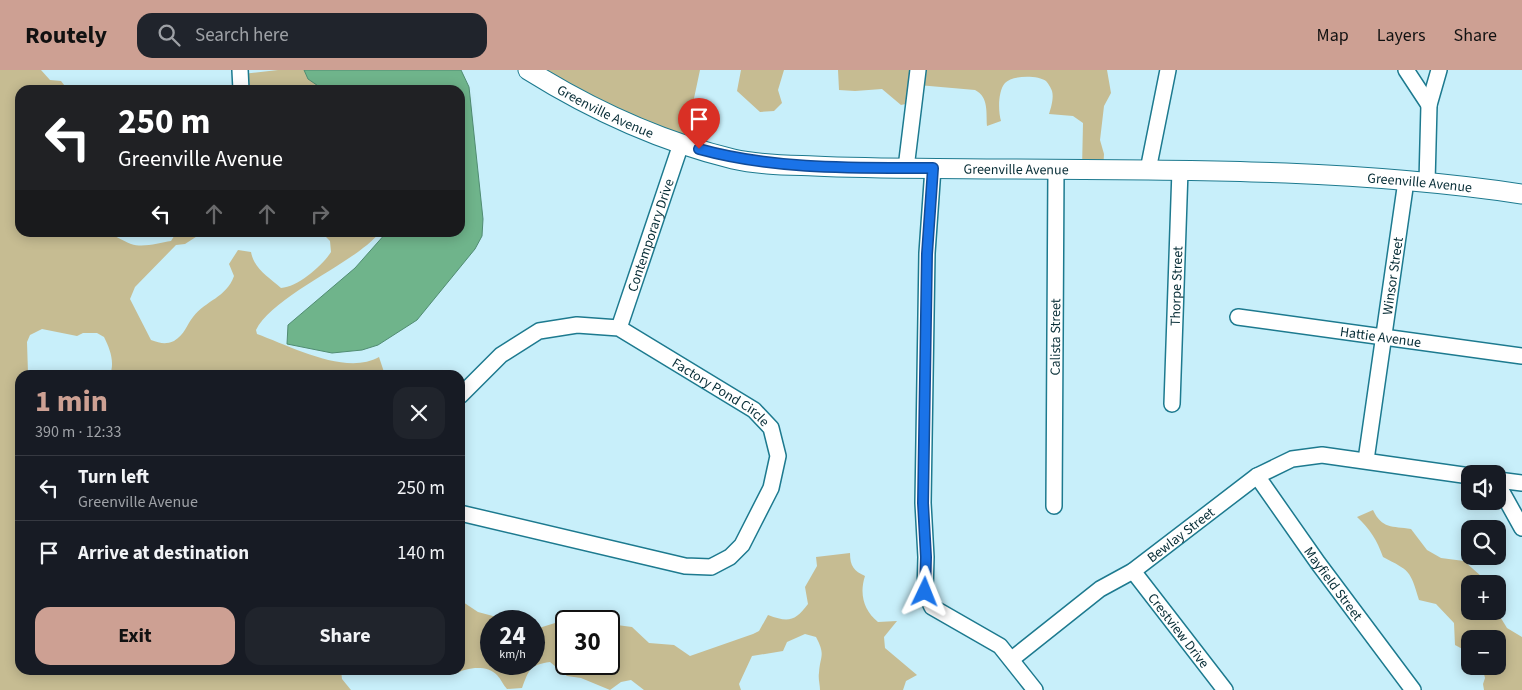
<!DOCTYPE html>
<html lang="en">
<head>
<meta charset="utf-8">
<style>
  :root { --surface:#171b24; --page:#20242c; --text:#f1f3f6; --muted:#9ea1a6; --line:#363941; --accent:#cda093 }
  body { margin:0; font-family:"Source Sans 3",sans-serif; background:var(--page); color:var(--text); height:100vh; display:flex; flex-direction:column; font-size:19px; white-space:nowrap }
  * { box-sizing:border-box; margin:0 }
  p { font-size:16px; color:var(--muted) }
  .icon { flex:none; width:28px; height:28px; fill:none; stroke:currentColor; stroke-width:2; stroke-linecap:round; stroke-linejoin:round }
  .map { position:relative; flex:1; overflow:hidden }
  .details { position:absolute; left:15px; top:300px; width:450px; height:305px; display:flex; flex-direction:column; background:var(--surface); border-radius:15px; box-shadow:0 2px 12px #0003 }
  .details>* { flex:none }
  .top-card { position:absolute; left:15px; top:15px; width:450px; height:152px; border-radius:15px; box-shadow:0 2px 12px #0003; background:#202124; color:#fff; overflow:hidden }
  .tools { position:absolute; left:1461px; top:395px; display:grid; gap:10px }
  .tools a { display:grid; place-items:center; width:45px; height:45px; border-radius:10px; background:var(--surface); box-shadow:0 2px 12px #0003; font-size:25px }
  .speed { position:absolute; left:480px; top:540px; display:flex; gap:10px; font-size:25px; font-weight:700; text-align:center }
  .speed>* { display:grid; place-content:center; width:65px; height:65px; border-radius:50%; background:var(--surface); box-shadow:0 2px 12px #0003; line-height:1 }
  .speed small { font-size:12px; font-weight:400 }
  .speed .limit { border:2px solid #111; border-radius:8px; background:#fff; color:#111 }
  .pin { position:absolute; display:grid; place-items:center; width:42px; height:42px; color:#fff; margin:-51px -21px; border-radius:50% 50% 50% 0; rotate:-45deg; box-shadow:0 0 5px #0007 }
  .pin .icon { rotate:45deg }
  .me { position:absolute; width:55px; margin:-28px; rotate:2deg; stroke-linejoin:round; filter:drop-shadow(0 0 4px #0008) }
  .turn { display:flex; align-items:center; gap:18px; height:105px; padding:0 20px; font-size:22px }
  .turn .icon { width:65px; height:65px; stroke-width:2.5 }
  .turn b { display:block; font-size:35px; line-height:42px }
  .lanes { display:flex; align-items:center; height:48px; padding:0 20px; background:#0003; justify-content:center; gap:25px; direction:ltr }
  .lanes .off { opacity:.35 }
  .round { display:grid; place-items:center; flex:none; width:52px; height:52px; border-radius:15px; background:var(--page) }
  .summary { display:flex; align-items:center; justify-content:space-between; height:85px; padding:0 20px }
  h1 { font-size:30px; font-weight:700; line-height:38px; color:var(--accent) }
  .action { display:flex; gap:10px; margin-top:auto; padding:10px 20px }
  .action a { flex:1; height:58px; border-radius:15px; background:var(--accent); color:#111; font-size:20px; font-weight:700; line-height:58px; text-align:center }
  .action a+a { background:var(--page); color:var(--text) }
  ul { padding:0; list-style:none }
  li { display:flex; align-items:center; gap:15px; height:65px; padding:0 20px; border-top:1px solid var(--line) }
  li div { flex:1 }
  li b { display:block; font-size:19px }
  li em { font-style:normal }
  header { display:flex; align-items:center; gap:30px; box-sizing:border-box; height:70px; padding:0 25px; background:var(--accent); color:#111 }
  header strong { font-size:24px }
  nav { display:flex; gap:28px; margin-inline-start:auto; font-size:18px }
  .search { width:350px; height:45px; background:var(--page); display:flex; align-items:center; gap:12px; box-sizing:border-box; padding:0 18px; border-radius:15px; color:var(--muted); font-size:19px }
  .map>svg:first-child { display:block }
  .green { fill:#c6bc92 }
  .water { fill:#6fb48b; stroke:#508c72 }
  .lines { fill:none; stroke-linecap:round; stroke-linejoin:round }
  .minor-casing { stroke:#1d7a8f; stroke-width:18 }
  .major-casing { stroke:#1d7a8f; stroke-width:21 }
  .minor { stroke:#fff; stroke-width:15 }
  .major { stroke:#fff; stroke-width:19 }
  .route-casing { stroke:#114b97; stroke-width:12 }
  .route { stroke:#1a73e8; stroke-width:9 }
  .labels { text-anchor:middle; stroke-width:4.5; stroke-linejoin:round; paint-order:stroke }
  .street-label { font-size:14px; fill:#072d36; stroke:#fff }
</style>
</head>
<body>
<header>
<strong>Routely</strong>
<div class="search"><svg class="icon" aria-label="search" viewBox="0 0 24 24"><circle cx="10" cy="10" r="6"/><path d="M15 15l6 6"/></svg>Search here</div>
<nav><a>Map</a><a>Layers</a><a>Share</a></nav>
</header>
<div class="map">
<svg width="1522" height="620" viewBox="0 0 1522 620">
  <rect width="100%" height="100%" fill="#c8effa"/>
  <path class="green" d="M0,0H41L50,10L61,11L68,20H20V162L106,163C115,165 123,171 131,174C143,178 159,173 171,171L176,163H202L185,174L176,175L135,217L130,229L151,270C160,273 165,275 174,271C185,264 186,256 193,247C206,230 226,228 234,206L229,194L238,180L251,182C254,199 269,207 281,218C298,217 322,196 331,182L330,171L322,163H380C374,168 369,174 363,178C336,200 270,231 256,260L257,264C290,276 346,306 379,287L385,305H110C115,292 110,279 104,267L97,263H83L77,266L42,259L30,265L27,272L28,303L31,305H20V407L17,418L20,426V600H341L342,609L351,620H0Z
    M278,0H310L348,20H242V4Z
    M528,0H700L693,33L703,50L697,78Z
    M741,0H784L778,20L782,33L774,41L760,42L737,21Z
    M838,0H1107L1111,23L1104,36L1100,70L1104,84L1103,101L1082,99L1083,53L1073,46L1049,44C1051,38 1054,28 1052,21C1051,18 1048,13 1046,11C1038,5 1012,5 1005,13C998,21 998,41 1001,51L987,56C986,43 989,27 975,20L918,15L915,32L901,35L882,19L855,21L839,20Z
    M1373,440C1382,459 1392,456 1411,459L1427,480L1441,488L1464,491L1490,514H1470V541H1498V522L1502,533L1499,545L1507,558L1522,567V620H1484L1483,614L1485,608L1482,596H1498V569H1470V583L1455,575L1454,553L1436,534L1419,530C1410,500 1410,501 1383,487C1377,470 1370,459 1357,447Z
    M850,483C850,496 854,501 865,506C859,524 864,541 878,552L897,551L884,567L885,578L917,605L906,611L903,620H820C820,615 818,608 819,603C820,585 826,586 816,567L805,564L787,572L783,581L752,586L739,614L741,620H644L631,610L621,612L610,620L581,608L567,606L550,592C529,595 529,600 522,618L507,619C503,615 501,609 497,605C486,594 466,598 455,604L448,600H460V530L478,542L504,549L522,545L527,551H491V594H534V556L539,558L555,553L566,559V594H609V558L617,555L632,557L649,573L674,575L690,586L753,564L759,561L768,545C789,553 795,551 808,534L805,517L817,496L816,487Z"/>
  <path class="water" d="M304,0H461L469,17L483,149L482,166L475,179L417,250L378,275L362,280L332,283L287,274L288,255L355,198L386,163L460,162V20H324L308,9Z"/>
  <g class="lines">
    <g class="minor-casing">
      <g id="minor">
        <path d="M240,0L241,20"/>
        <path d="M1406,0L1429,35"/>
        <path d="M906,98L918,0"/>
        <path d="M933,98L927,183L923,433L926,487L925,522L932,537L1000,576L1035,620"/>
        <path d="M1148,100L1168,0"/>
        <path d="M1427,112L1429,35L1439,0"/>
        <path id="s1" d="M1238,247L1522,286"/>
        <path id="s2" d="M619,258L681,74"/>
        <path id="s3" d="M460,326L501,285L539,261L577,255L619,258L754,340L771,358L778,386L771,418L742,475L730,487L711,497L685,496L460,443"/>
        <path id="s4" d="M1172,334L1180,100"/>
        <path id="s5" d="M1366,390L1406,111"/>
        <path id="s6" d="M1257,406L1318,493L1413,620"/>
        <path d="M1498,410L1522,413"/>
        <path d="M1498,415L1522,458"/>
        <path id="s7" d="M1054,436L1056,99"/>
        <path id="s8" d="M1133,501L1225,620"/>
        <path id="s9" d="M1012,589L1100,519L1133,501L1257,406L1292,389L1322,385L1470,406"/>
      </g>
    </g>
    <g class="major-casing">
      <g id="major">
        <path id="s10" d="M528,0C592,40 659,71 733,89C759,95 788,95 814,96C875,99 937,98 998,99C1173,100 1348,98 1522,124"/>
      </g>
    </g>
    <use href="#minor" class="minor"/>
    <use href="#major" class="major"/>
  </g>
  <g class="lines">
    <g class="route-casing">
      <path id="route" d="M699,79C775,100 855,98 933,98L927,184L923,433L926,487L925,522"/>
    </g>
    <use href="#route" class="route"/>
  </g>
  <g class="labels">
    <g class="street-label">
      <text dy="5" stroke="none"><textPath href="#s10" startOffset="88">Greenville Avenue</textPath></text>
      <text dy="5" stroke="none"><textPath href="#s10" startOffset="508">Greenville Avenue</textPath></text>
      <text dy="5" stroke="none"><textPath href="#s10" startOffset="912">Greenville Avenue</textPath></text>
      <text dy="5" stroke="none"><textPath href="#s2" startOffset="98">Contemporary Drive</textPath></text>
      <text dy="5" stroke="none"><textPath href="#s5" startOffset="186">Winsor Street</textPath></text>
      <text dy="5" stroke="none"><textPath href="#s4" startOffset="118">Thorpe Street</textPath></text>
      <text dy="5" stroke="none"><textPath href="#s1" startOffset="144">Hattie Avenue</textPath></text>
      <text dy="5" stroke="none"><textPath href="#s7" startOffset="169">Calista Street</textPath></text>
      <text dy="5" stroke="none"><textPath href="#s3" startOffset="304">Factory Pond Circle</textPath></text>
      <text dy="5" stroke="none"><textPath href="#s9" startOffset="210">Bewlay Street</textPath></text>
      <text dy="5" stroke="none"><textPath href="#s6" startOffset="132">Mayfield Street</textPath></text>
      <text dy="5" stroke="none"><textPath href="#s8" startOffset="75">Crestview Drive</textPath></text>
    </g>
  </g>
</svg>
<div class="tools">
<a><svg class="icon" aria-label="sound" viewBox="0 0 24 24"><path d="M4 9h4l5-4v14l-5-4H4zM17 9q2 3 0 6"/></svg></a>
<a><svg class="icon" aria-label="search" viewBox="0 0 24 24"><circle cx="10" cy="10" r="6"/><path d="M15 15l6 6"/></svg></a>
<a>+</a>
<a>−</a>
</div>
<div class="speed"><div>24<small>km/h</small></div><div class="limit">30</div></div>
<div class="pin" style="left:699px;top:79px;background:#d93025"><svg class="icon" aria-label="arrive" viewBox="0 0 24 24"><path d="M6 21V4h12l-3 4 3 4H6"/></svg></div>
<svg class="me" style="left:925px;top:522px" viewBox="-20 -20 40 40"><path d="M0-17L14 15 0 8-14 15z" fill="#1a73e8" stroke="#fff" stroke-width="4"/></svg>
<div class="top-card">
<div class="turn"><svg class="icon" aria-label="left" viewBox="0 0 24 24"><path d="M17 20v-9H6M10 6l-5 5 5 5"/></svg><div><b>250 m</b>Greenville Avenue</div></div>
<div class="lanes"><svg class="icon" aria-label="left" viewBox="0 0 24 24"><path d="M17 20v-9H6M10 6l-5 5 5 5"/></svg><svg class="icon off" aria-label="ahead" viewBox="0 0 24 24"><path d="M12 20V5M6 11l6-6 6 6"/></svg><svg class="icon off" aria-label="ahead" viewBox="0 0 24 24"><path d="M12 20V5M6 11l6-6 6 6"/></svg><svg class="icon off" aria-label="right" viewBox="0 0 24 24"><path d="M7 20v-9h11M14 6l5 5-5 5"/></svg></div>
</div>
<section class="details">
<div class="summary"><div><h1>1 min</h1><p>390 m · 12:33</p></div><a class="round"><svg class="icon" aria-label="close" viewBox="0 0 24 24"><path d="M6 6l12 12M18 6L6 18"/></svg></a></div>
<ul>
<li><svg class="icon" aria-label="left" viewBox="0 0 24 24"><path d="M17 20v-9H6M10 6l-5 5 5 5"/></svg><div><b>Turn left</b><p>Greenville Avenue</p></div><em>250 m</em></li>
<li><svg class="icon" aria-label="arrive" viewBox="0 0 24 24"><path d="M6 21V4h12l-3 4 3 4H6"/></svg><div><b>Arrive at destination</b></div><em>140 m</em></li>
</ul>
<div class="action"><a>Exit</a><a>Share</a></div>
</section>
</div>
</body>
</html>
